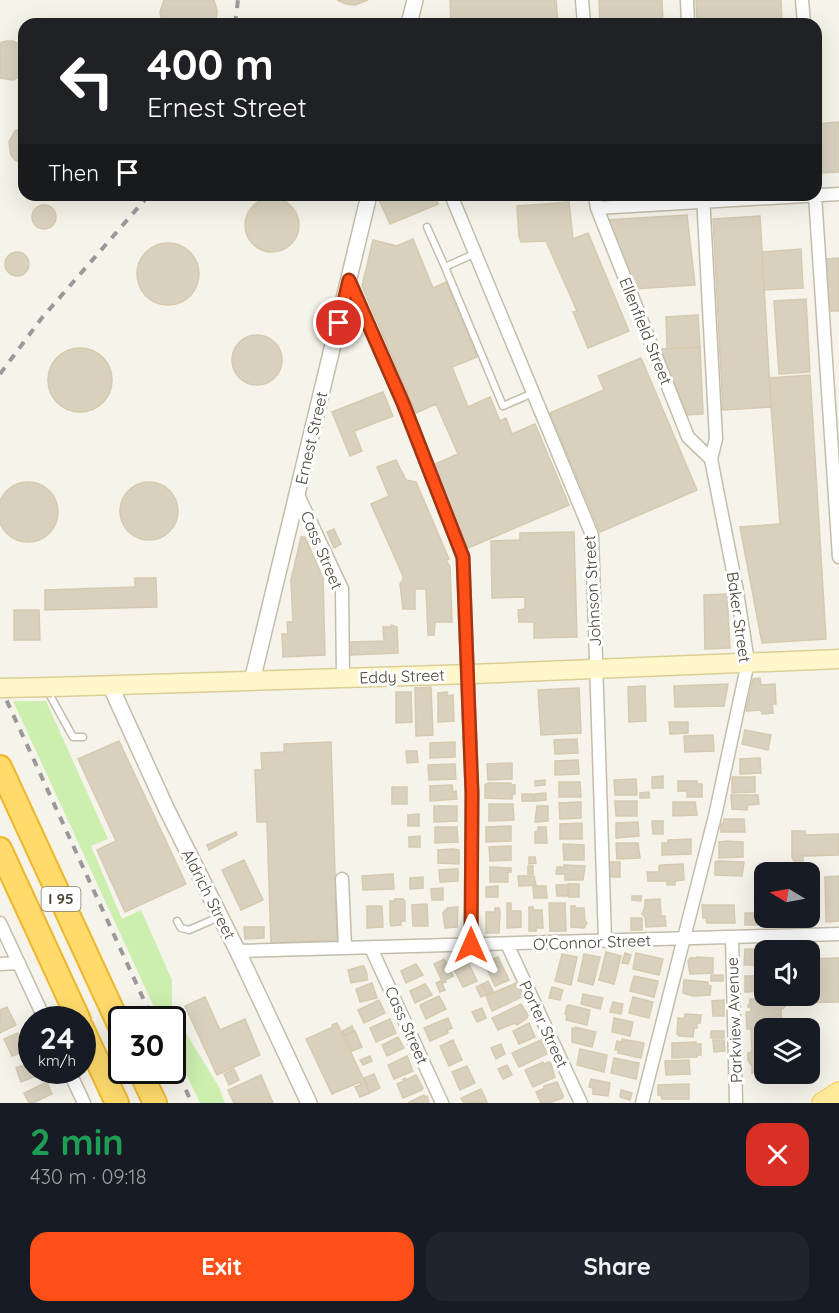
<!DOCTYPE html>
<html lang="en">
<head>
<meta charset="utf-8">
<style>
  :root { --surface:#171b24; --page:#20242c; --text:#f1f3f6; --muted:#9ea1a6; --accent:#ff4f18 }
  body { margin:0; font-family:Quicksand,sans-serif; background:var(--page); color:var(--text); height:100vh; display:flex; flex-direction:column; font-size:22px; white-space:nowrap }
  * { box-sizing:border-box; margin:0 }
  p { font-size:20px; color:var(--muted) }
  .icon { flex:none; width:33px; height:33px; fill:none; stroke:currentColor; stroke-width:2; stroke-linecap:round; stroke-linejoin:round }
  .map { position:relative; height:1103px; overflow:hidden }
  .panel { display:flex; flex-direction:column; background:var(--surface); flex:1 }
  .panel>* { flex:none }
  .hud { position:absolute; left:18px; top:18px; width:804px; height:183px; border-radius:18px; box-shadow:0 6px 24px #0002; background:#202124; color:#fff; overflow:hidden }
  .needle { width:39px; rotate:280deg }
  .controls { position:absolute; left:754px; top:862px; display:grid; gap:12px }
  .controls a { display:grid; place-items:center; width:66px; height:66px; border-radius:12px; background:var(--surface); box-shadow:0 6px 24px #0002; font-size:30px }
  .speed { position:absolute; left:18px; top:1006px; display:flex; gap:12px; font-size:30px; font-weight:700; text-align:center }
  .speed>* { display:grid; place-content:center; width:78px; height:78px; border-radius:50%; background:var(--surface); box-shadow:0 6px 24px #0002; line-height:1 }
  .speed small { font-size:15px; font-weight:400 }
  .speed .limit { border:3px solid #111; border-radius:9px; background:#fff; color:#111 }
  .pin { position:absolute; display:grid; place-items:center; width:51px; height:51px; color:#fff; margin:-26px; border:3px solid #fff; border-radius:50%; box-shadow:0 2px 6px #0007 }
  .me { position:absolute; width:66px; margin:-33px; rotate:0deg; stroke-linejoin:round; filter:drop-shadow(0 0 4px #0008) }
  .turn { display:flex; align-items:center; gap:21px; height:126px; padding:0 30px; font-size:27px }
  .turn .icon { width:78px; height:78px; stroke-width:2.5 }
  .turn b { display:block; font-size:42px; line-height:51px }
  .then { display:flex; align-items:center; height:57px; padding:0 30px; background:#0003; gap:12px; font-size:22px }
  .round { display:grid; place-items:center; flex:none; width:63px; height:63px; border-radius:18px; background:var(--page) }
  .head { display:flex; align-items:center; justify-content:space-between; height:102px; padding:0 30px }
  h1 { font-size:36px; font-weight:800; line-height:45px; color:#1e9e55 }
  .button { display:flex; gap:12px; margin-top:auto; padding:12px 30px }
  .button a { flex:1; height:69px; border-radius:18px; background:var(--accent); color:#fff; font-size:24px; font-weight:800; line-height:69px; text-align:center }
  .button a+a { background:var(--page); color:var(--text) }
  .map>svg:first-child { display:block }
  .green { fill:#cceeaf }
  .building { fill:#d9d1be; stroke:#d5cab0; stroke-width:1.5 }
  .lines { fill:none; stroke-linecap:round; stroke-linejoin:round }
  .service-casing { stroke:#c3bdab; stroke-width:9 }
  .minor-casing { stroke:#c3bdab; stroke-width:15 }
  .tertiary-casing { stroke:#c3bdab; stroke-width:18 }
  .secondary-casing { stroke:#dbce95; stroke-width:21 }
  .primary-casing { stroke:#f0d15e; stroke-width:22 }
  .motorway-casing { stroke:#edb72d; stroke-width:26 }
  .service { stroke:#fff; stroke-width:6 }
  .minor { stroke:#fff; stroke-width:12 }
  .tertiary { stroke:#fff; stroke-width:15 }
  .secondary { stroke:#fff7cb; stroke-width:18 }
  .primary { stroke:#ffeb9a; stroke-width:20 }
  .motorway { stroke:#ffdb6c; stroke-width:22 }
  .rail { stroke:#999; stroke-width:4; stroke-dasharray:8 8; stroke-linecap:butt }
  .secondary-bridge-casing { stroke:#dbce95; stroke-width:21; stroke-linecap:butt }
  .secondary-bridge { stroke:#fff7cb; stroke-width:18 }
  .route-casing { stroke:#a63310; stroke-width:15 }
  .route { stroke:#ff4f18; stroke-width:10 }
  .labels { text-anchor:middle; stroke-width:6; stroke-linejoin:round; paint-order:stroke }
  .shield { fill:#fff; stroke:#817d73; stroke-width:1.5 }
  .shield-label { font-size:15px; font-weight:bold; fill:#4b4537 }
  .street-label { font-size:16px; fill:#4b4537; stroke:#fff }
</style>
</head>
<body>
<div class="map">
<svg width="839" height="1103" viewBox="0 0 839 1103">
  <rect width="100%" height="100%" fill="#f6f3ea"/>
  <path class="green" d="M13,701H46L108,839L91,846L122,919L141,910L172,980V1010L219,1087L225,1103H200L173,1046L172,1020H160Z"/>
  <path class="building" d="M164,0H214L217,11L216,21L215,24H162L160,12Z
    M337,0H368L355,5L346,4Z
    M450,0H556L558,24H451Z
    M599,0H662L663,24H600Z
    M696,0H781L782,24H697Z
    M6,41H13L24,47V74L13,80L0,78V43Z
    M839,122V172L819,173L816,124Z
    M24,126V165L15,160L11,155L9,142L15,131Z
    M388,195H435L438,204L390,224L379,200Z
    M245 225a27 27 0 1 1 54 0a27 27 0 1 1-54 0Z
    M569,202L573,239L588,233L629,331L588,348L573,312L577,311L546,241L521,242L519,237L517,206Z
    M32 217a12 12 0 1 1 24 0a12 12 0 1 1-24 0Z
    M687,215L695,285L633,289L606,220Z
    M760,216L771,407L723,410L713,219Z
    M413,239L433,288L446,282L477,357L452,367L468,407L490,397L500,421L506,418L512,434L535,424L569,505L468,548L433,465L458,454L436,404L416,413L362,286L373,240L397,246Z
    M137 274a31 31 0 1 1 62 0a31 31 0 1 1-62 0Z
    M801,249L803,288L764,290L762,252Z
    M5 264a12 12 0 1 1 24 0a12 12 0 1 1-24 0Z
    M839,258V311H829L826,259Z
    M806,299L810,372L779,374L774,301Z
    M698,315L700,347L667,349L666,317Z
    M232 360a25 25 0 1 1 50 0a25 25 0 1 1-50 0Z
    M700,347L703,414L687,415L659,349Z
    M48 380a32 32 0 1 1 64 0a32 32 0 1 1-64 0Z
    M641,358L697,490L600,532L550,413L604,390L598,376Z
    M810,375L826,639L762,643L740,527L780,524L769,378Z
    M383,392L393,416L354,431L362,451L350,456L332,412Z
    M396,460L406,480L416,482L449,559L446,560L450,567L452,622H435L434,635H428L426,589H415V609H403L400,584L403,580V576L371,504L389,496L377,467Z
    M120 511a29 29 0 1 1 58 0a29 29 0 1 1-58 0Z
    M-2 512a30 30 0 1 1 60 0a30 30 0 1 1-60 0Z
    M334,529L341,544L334,548L327,532Z
    M574,532L577,637L534,638V622H519L518,610L525,609V597L492,598L491,541L520,540V533Z
    M301,537H305L323,578L325,655L283,657L282,634H288L287,622H293L291,580Z
    M135,578H156L157,607L45,610V590L135,587Z
    M727,594L730,648L705,649L704,595Z
    M14,610H39L40,640H14Z
    M391,625L397,627L398,653L351,655V642L384,641L383,627H391Z
    M760,678L761,685L775,684L776,704H772L773,713L762,714L761,710L746,711L753,679Z
    M728,684L724,706L675,707L674,686Z
    M645,686L646,721L629,722L628,687Z
    M431,687L433,735L416,736L415,688Z
    M579,688L581,733L541,735L538,690Z
    M396,692H411L412,722L396,723Z
    M447,692V696L453,695L454,721L438,722V693Z
    M669,722H688V733L670,734Z
    M745,730L771,735L768,750L742,744Z
    M713,735L714,751L685,752L684,736Z
    M577,739L578,753L555,754L554,740Z
    M119,741L186,884L125,912L97,850L116,841L78,759Z
    M331,742L337,940L271,943L267,822H257L255,770H262L261,753L284,752V744Z
    M455,742V757L430,758V743Z
    M406,751H417L418,762L407,763Z
    M760,758L761,773L740,774V759Z
    M578,760L579,774L555,775V761Z
    M512,763V779L488,780L487,764Z
    M455,764L456,779L429,780L428,765Z
    M663,776V788H652V777Z
    M732,777H755V792L732,793Z
    M636,779L637,795H615L614,780Z
    M545,780V785L535,786V781Z
    M678,781H697V784H702V797H687V791H678Z
    M559,782H580L581,797H559Z
    M488,783H511V785H515V794H512V799L485,798V785Z
    M452,785L453,792L456,791L457,799L430,801V786Z
    M392,787H407V804H392Z
    M649,792V798H640V793Z
    M546,793V800L535,801V794Z
    M522,794H533L534,801H522Z
    M731,795H758L759,804L748,805L747,810L732,809Z
    M615,801H637V816H616Z
    M581,802V818L560,819L559,803Z
    M673,802H695L697,815L673,816Z
    M489,804H513L514,820L489,821Z
    M434,806H457V821L434,822Z
    M537,806H548V821L535,822Z
    M419,814V826H408V815Z
    M724,819H744L745,832H721V824H723Z
    M652,821H663V834H653Z
    M638,822L639,836L616,838V823Z
    M582,823V839H560V824Z
    M511,826V841L486,842V827Z
    M435,827H457L458,842L435,843Z
    M538,827H546L547,843H535V832L538,831Z
    M792,831H805V835L839,834V855L803,856V861H794L792,857Z
    M236,832L237,835L209,850L207,845Z
    M420,836V847H409V837Z
    M691,839V854L662,855V843H668V840Z
    M727,841L743,842V857L719,858V842Z
    M616,843H638L640,858L617,859Z
    M563,844L584,845V860H564Z
    M511,846V860L490,861L489,847Z
    M453,849L459,850V864L438,863V850Z
    M529,857H535L536,863L529,864Z
    M244,860L263,900L241,910L222,870Z
    M718,861L744,862L742,876L715,875V862Z
    M609,862H620V877H610Z
    M683,864L684,880L675,881V885H667V881H648L647,872H659V866L661,865Z
    M564,865L585,866L583,880H565V874H556L557,867H564Z
    M528,866H533V874H528Z
    M490,867L511,868V872H508V882H490Z
    M454,869H458V881L440,882L439,870Z
    M393,874L394,889L363,890L362,876Z
    M518,876H534L536,885L519,886Z
    M839,876V921L826,922L825,877Z
    M423,877V888L410,889V878Z
    M568,884H579V897H569Z
    M556,885H568V896H557Z
    M498,886V897H486V887Z
    M535,886H546L547,898H534L533,887Z
    M443,888V900H432L431,889Z
    M632,896H641V901L632,900Z
    M395,899H403L405,901V921H401V925L391,926L390,922V901H395Z
    M660,899L661,916H665L666,926L646,927L645,917L642,914L645,906V900Z
    M507,903H511V911H521V927L507,928Z
    M549,903H565L566,931H550Z
    M427,904L428,926H413L412,905Z
    M702,905H734L735,923H707L706,918H703Z
    M367,906H382L383,927L367,928Z
    M571,906H575V908H584L585,921L587,923L584,928L571,927Z
    M458,907L457,927L445,928L443,913L445,910H447V908Z
    M529,907H533V910H542L543,928H536V931H529Z
    M495,908H499L500,912L499,933H486V912H495Z
    M745,913H761V925H745Z
    M631,918H642V930H631Z
    M244,927H264V938L245,939Z
    M786,947H797V951H786Z
    M745,949H769V951H765V970H762V965H744Z
    M606,952L621,956L614,984L599,980Z
    M625,953L631,955L628,964L622,963Z
    M636,953L663,959L659,975L633,969Z
    M562,954L577,957L571,985L555,981Z
    M584,954L600,957L593,985L578,981Z
    M498,957L509,980L495,986L484,963Z
    M697,957L713,958V973L690,974L688,961L690,958H697Z
    M466,958L477,981L463,987L452,965Z
    M839,958V1002L789,1003L781,1010L782,1029H765V1073H752V1066L748,1060V1053L752,1052L751,1029H747L746,1012H751V1007H748V1005H750V999H758V996H768V999H787V996H810V959Z
    M444,959L453,976L445,980L446,982L443,983L434,964Z
    M416,964L423,975L406,983L401,971Z
    M362,966H364L367,974V980L351,983L348,970Z
    M711,975H723V981H711Z
    M634,976L658,981L654,997L630,991Z
    M745,976H765V991L745,992Z
    M684,980L708,982V985L711,986L710,995L693,996L683,993Z
    M441,981L445,990L440,992L436,983Z
    M488,981L493,991L487,994L483,984Z
    M372,983L377,998L360,1002L356,989Z
    M516,983L522,997L492,1011L486,996Z
    M425,984L432,995L415,1003L410,991Z
    M482,984L487,994L481,997L476,987Z
    M552,987L563,990L560,1000L549,998Z
    M583,994L603,998L600,1009L581,1004Z
    M439,996L446,1009L426,1019L420,1005Z
    M205,997L220,1030L245,1019L260,1055L217,1075L185,1006Z
    M633,997L653,1002L649,1018L629,1013Z
    M379,1000L385,1013L364,1023L358,1010Z
    M724,1000V1016H713L712,1001Z
    M613,1002L623,1004L621,1014L610,1012Z
    M521,1004L528,1015L527,1018L517,1025L515,1023L498,1030L492,1018Z
    M569,1005L590,1010L587,1025L566,1020L567,1015L565,1014L567,1006Z
    M7,1007L16,1025L0,1033V1010Z
    M482,1008L486,1018L477,1022L472,1012Z
    M685,1014L701,1015L700,1023H697V1028H694L693,1037L679,1036V1034H677L678,1018L684,1019Z
    M448,1018L452,1028L447,1030L448,1033L430,1041L424,1028Z
    M614,1018L633,1022L630,1036L612,1032Z
    M390,1019L396,1033L376,1042L370,1028Z
    M337,1023L370,1093L360,1097L355,1087L361,1085L360,1082L332,1094L306,1039L333,1027L332,1025Z
    M529,1023L535,1037L519,1044L513,1031Z
    M352,1026L354,1031L344,1035L342,1031Z
    M575,1027L596,1032L592,1047L572,1042V1028L575,1029Z
    M355,1031L362,1047L352,1051L345,1036Z
    M711,1031H724V1038H711Z
    M18,1033L26,1050L12,1056L4,1039Z
    M398,1037L404,1048L387,1056L382,1045Z
    M622,1039L644,1043L641,1058L618,1053L619,1050H615L617,1041L622,1042Z
    M453,1040L462,1060L449,1066L440,1046Z
    M541,1040L547,1054L519,1067L512,1053Z
    M713,1040H724L725,1051L714,1052Z
    M696,1042V1044H701V1055H697V1057L672,1058V1043Z
    M501,1044L505,1054L496,1059L491,1048Z
    M580,1049L607,1055L604,1072L577,1065Z
    M370,1056L372,1061L363,1065L360,1060Z
    M407,1056L413,1071L394,1079L388,1065Z
    M614,1058L639,1063L636,1079L611,1073Z
    M689,1060L690,1074L666,1075L665,1061Z
    M32,1062V1071H40L41,1074L21,1082L16,1068Z
    M543,1062L544,1064L549,1062L551,1064L555,1077L533,1087L525,1070Z
    M507,1065L512,1075L503,1079L498,1069Z
    M467,1066L475,1083L460,1090L452,1072Z
    M234,1069L239,1080L229,1085L224,1074Z
    M374,1074L380,1088L370,1093L364,1078Z
    M261,1075L273,1103H234L228,1090Z
    M416,1075L423,1088L422,1090L403,1098L397,1084L404,1081L403,1079L405,1078L406,1080Z
    M591,1079L610,1083L608,1096L593,1094V1088L589,1087Z
    M47,1082L52,1094L33,1103H29L24,1093Z
    M557,1082L563,1095V1098L549,1103H541L536,1092L543,1089L544,1086Z
    M689,1084V1099H662L661,1095H658V1085Z
    M481,1089L487,1102L464,1103L461,1098Z
    M621,1090L632,1093L630,1100L620,1097Z
    M424,1095L425,1097L427,1096L429,1103H408Z"/>
  <g class="lines">
    <g class="service-casing">
      <path id="service" d="M427,227L445,267L476,253
        M445,267L503,406L533,393
        M47,690L73,737H83
        M177,921L181,928L189,930L219,917"/>
    </g>
    <g class="minor-casing">
      <path id="minor" d="M582,0L584,24
        M687,0L688,24
        M802,0L804,24
        M451,195L592,535L605,941
        M595,195L597,208L688,437L711,459
        M815,195L839,557
        M597,208L839,194
        M349,280L403,403L463,557L472,793L471,945
        M298,495L342,589L343,678
        M342,879L345,947
        M0,923L45,1020
        M732,937L736,1103
        M507,944L581,1103
        M371,948L442,1103
        M237,951L839,934
        M0,964L19,963
        M69,1071L84,1103
        M642,1103L715,816L748,662L736,586L711,459L716,439L703,195"/>
    </g>
    <g class="tertiary-casing">
      <path id="tertiary" d="M409,24L415,0
        M252,681L369,195
        M110,685L167,810L239,954L309,1103"/>
    </g>
    <g class="secondary-casing">
      <path id="secondary" d="M52,687L471,674L839,659"/>
    </g>
    <g class="primary-casing">
      <path id="primary" d="M822,1103L839,1092"/>
    </g>
    <g class="motorway-casing">
      <path id="motorway" d="M0,767L122,1031
        M0,849L79,1020
        M82,1028L117,1103
        M140,1071L155,1103"/>
    </g>
    <use href="#service" class="service"/>
    <use href="#minor" class="minor"/>
    <use href="#tertiary" class="tertiary"/>
    <use href="#secondary" class="secondary"/>
    <use href="#primary" class="primary"/>
    <use href="#motorway" class="motorway"/>
    <path class="rail" d="M235,24L238,0
      M0,374L41,319L149,195
      M0,686L153,1020
      M172,1061L192,1103"/>
    <g class="secondary-bridge-casing">
      <path id="secondary-bridge" d="M0,688L52,687"/>
    </g>
    <use href="#secondary-bridge" class="secondary-bridge"/>
  </g>
  <g class="lines">
    <g class="route-casing">
      <path id="route" d="M339,323L349,280L403,403L463,557L472,793L471,945"/>
    </g>
    <use href="#route" class="route"/>
  </g>
  <g class="labels">
    <rect class="shield" x="41.5" y="887" width="39" height="24" rx="4.5"/>
    <g class="shield-label">
      <text x="61" y="904">I 95</text>
    </g>
    <g class="street-label">
      <text transform="translate(646 331) rotate(68)" y="6">Ellenfield Street</text>
      <text transform="translate(311 438) rotate(-77)" y="6">Ernest Street</text>
      <text transform="translate(322 550) rotate(67)" y="6">Cass Street</text>
      <text transform="translate(592 591) rotate(-93)" y="6">Johnson Street</text>
      <text transform="translate(739 617) rotate(82)" y="6">Baker Street</text>
      <text transform="translate(402 676) rotate(-2)" y="6">Eddy Street</text>
      <text transform="translate(209 894) rotate(63)" y="6">Aldrich Street</text>
      <text transform="translate(592 942) rotate(-2)" y="6">O'Connor Street</text>
      <text transform="translate(734 1020) rotate(-92)" y="6">Parkview Avenue</text>
      <text transform="translate(544 1024) rotate(65)" y="6">Porter Street</text>
      <text transform="translate(407 1025) rotate(66)" y="6">Cass Street</text>
    </g>
  </g>
</svg>
<div class="controls">
<a><svg class="needle" viewBox="-14 -14 28 28"><path d="M0-13l5 13h-10z" fill="#e53935"/><path d="M0 13l5-13h-10z" fill="#9ea1a6"/></svg></a>
<a><svg class="icon" aria-label="sound" viewBox="0 0 24 24"><path d="M4 9h4l5-4v14l-5-4H4zM17 9q2 3 0 6"/></svg></a>
<a><svg class="icon" aria-label="layers" viewBox="0 0 24 24"><path d="M12 4l9 5-9 5-9-5zM3 14l9 5 9-5"/></svg></a>
</div>
<div class="speed"><div>24<small>km/h</small></div><div class="limit">30</div></div>
<div class="pin" style="left:339px;top:323px;background:#d93025"><svg class="icon" aria-label="arrive" viewBox="0 0 24 24"><path d="M6 21V4h12l-3 4 3 4H6"/></svg></div>
<svg class="me" style="left:471px;top:945px" viewBox="-20 -20 40 40"><path d="M0-17L14 15 0 8-14 15z" fill="#ff4f18" stroke="#fff" stroke-width="4"/></svg>
<div class="hud">
<div class="turn"><svg class="icon" aria-label="left" viewBox="0 0 24 24"><path d="M17 20v-9H6M10 6l-5 5 5 5"/></svg><div><b>400 m</b>Ernest Street</div></div>
<div class="then">Then<svg class="icon" aria-label="arrive" viewBox="0 0 24 24"><path d="M6 21V4h12l-3 4 3 4H6"/></svg></div>
</div>
</div>
<section class="panel">
<div class="head"><div><h1>2 min</h1><p>430 m · 09:18</p></div><a class="round" style="background:#d93025;color:#fff"><svg class="icon" aria-label="close" viewBox="0 0 24 24"><path d="M6 6l12 12M18 6L6 18"/></svg></a></div>
<div class="button"><a>Exit</a><a>Share</a></div>
</section>
</body>
</html>
